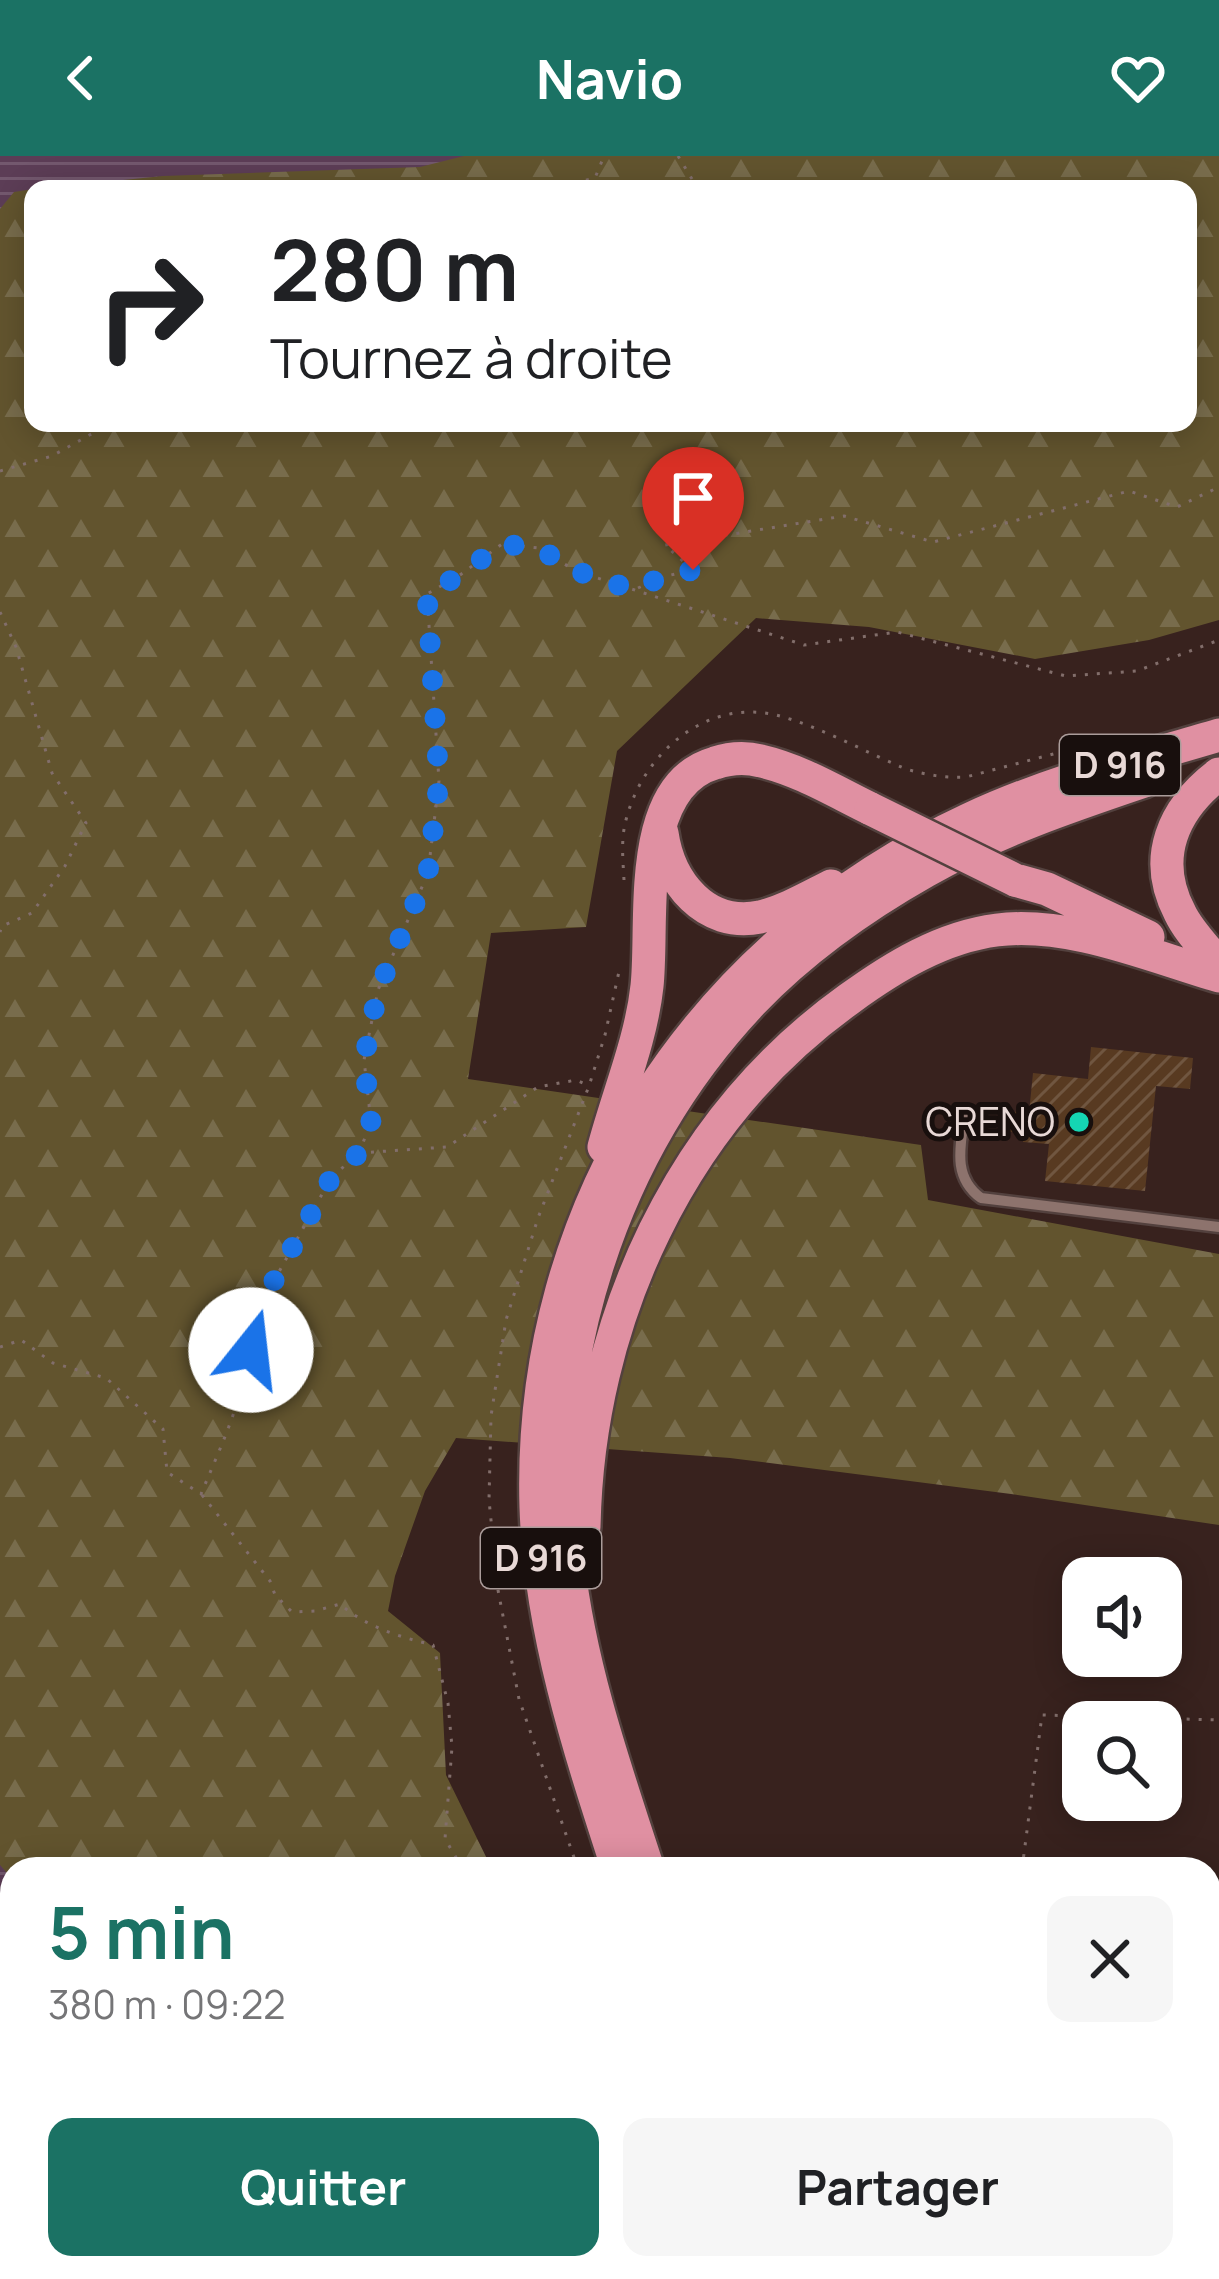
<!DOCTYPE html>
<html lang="fr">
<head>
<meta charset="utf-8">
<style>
  :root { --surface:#fff; --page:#f6f6f6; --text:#202124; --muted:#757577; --accent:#1b7264 }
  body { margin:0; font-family:Manrope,sans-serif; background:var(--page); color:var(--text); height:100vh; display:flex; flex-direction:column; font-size:45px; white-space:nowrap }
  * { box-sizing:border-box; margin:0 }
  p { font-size:39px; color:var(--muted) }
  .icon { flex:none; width:66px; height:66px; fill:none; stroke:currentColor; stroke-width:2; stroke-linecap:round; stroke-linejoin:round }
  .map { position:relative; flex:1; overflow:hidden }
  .details { position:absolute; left:0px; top:1701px; width:1221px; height:423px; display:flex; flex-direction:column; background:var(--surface); border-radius:36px 36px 0 0; box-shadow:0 6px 30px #0003 }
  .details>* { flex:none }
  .guide { position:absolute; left:24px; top:24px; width:1173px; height:252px; border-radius:24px; box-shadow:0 6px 30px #0003; background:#fff; color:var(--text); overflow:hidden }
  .buttons { position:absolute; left:1062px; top:1401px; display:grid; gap:24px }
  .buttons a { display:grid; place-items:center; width:120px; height:120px; border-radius:24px; background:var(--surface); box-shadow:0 6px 30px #0003; font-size:60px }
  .pin { position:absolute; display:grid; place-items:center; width:102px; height:102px; color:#fff; margin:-123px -51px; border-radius:50% 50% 50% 0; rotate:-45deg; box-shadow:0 0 12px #0007 }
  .pin .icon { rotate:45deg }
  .me { position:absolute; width:132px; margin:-66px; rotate:16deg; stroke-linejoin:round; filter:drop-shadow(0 0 9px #0008) }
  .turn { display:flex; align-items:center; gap:42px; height:252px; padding:0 48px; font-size:54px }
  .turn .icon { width:156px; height:156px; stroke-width:2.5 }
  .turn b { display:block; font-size:84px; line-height:102px }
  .round { display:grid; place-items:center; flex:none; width:126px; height:126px; border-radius:24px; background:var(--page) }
  .overview { display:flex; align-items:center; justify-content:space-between; height:204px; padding:0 48px }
  h1 { font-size:72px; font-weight:700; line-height:90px; color:var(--accent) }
  .action { display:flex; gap:24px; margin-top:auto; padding:24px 48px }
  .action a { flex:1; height:138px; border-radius:24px; background:var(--accent); color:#fff; font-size:48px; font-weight:700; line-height:138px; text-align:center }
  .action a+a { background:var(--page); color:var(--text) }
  header { display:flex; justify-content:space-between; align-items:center; height:156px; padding:0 48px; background:var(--accent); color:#fff; font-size:54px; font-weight:700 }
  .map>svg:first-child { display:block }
  .grass { fill:url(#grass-tufts) }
  .forest { fill:url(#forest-firs); fill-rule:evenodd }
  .water { fill:url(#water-rules) }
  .building { fill:url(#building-hatch) }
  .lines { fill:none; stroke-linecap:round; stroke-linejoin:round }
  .service-casing { stroke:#53413e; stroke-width:15 }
  .trunk-casing { stroke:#53413e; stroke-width:38 }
  .path { stroke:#826e6b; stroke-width:3; stroke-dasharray:3 9; stroke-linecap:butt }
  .service { stroke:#8d736d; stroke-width:10 }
  .trunk { stroke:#e090a2; stroke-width:33 }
  .trunk-bridge-casing { stroke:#53413e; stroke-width:38; stroke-linecap:butt }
  .trunk-bridge { stroke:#e090a2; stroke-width:33 }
  .route { stroke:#1a73e8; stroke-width:21; stroke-dasharray:0 37.8 }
  .poi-dot { fill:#15d5b3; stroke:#180f0d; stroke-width:4.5 }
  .labels { text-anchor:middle; stroke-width:10; stroke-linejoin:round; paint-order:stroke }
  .shield { fill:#180f0d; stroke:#aa9c9a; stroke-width:3 }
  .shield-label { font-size:36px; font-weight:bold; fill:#e8d9d6 }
  .poi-label { font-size:39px; fill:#e8d9d6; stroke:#180f0d; text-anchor:end }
</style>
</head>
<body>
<header><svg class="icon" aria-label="back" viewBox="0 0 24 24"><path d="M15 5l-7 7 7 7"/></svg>Navio<svg class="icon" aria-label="heart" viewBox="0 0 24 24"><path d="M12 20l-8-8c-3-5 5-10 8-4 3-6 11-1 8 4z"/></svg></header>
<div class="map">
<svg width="1219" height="2123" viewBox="0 0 1219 2123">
  <defs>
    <pattern id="grass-tufts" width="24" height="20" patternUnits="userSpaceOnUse" patternTransform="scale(3)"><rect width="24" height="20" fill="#403311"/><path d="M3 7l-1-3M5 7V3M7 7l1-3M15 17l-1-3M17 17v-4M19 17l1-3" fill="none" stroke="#5c5033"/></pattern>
    <pattern id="forest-firs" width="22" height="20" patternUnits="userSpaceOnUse" patternTransform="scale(3)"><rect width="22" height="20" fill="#62542e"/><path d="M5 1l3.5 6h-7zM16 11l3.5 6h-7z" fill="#786c4c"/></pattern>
    <pattern id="water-rules" width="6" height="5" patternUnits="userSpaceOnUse" patternTransform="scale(3)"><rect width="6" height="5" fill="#5c3d56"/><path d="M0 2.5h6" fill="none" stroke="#73586e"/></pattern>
    <pattern id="building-hatch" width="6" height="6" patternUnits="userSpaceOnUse" patternTransform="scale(3)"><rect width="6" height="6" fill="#583a21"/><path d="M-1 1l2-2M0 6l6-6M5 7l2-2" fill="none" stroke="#705640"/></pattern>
  </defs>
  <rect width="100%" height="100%" fill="#38221e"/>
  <path class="grass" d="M0,1892L12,1906V2027L8,2018L0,2013Z
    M41,2112H114L117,2123H42Z"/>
  <path class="forest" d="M0,0H1219V464L1149,484L1035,503L869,471L756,462L617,595L586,771L491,777L468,923L921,989L928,1044L1219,1098V1369L1011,1338L730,1302L456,1282L425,1335L395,1420L388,1455L440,1497L446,1619L492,1713H12V1915L0,1902ZM33,33H1188V267H33Z
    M1209,1931H1219V2054L1209,2033Z
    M0,2013L8,2018L12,2027V2112H41L42,2123H0V2118H14L0,2087Z
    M114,2112H640L639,2123H117Z"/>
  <path class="water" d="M0,0H464L420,11L163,20L33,33L14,36L0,53Z
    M0,1709L12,1723V1852L0,1838Z
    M200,2112H275L280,2123H205Z"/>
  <path class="building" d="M1091,891L1193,902L1190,933L1156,930L1145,1035L1045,1025L1049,988L1023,986L1024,977L1004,975L1006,955L1029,957L1033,917L1088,923Z"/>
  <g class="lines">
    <g class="service-casing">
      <path id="service" d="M965,955C961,988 951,1020 981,1042L1219,1071"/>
    </g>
    <g class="trunk-casing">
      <path id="trunk" d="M1219,618C1173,653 1151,702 1180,757C1189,776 1206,792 1219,809
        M662,677C669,726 705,772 760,761C785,755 809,741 831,730
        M1015,724L1047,733L1148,781
        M604,991C618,938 641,885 647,830C654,766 634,630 715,607C730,602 746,601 761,605C800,614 836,636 871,653
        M584,1371C588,1165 680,964 849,843C893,811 942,781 997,774C1070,765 1150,800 1219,820
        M618,1713C580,1596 540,1475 536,1351C527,1051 698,789 970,663C1049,626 1135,604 1219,579
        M648,1713C615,1612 580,1512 568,1406C544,1204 612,994 752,846C802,794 864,750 926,715C993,676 1070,650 1144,625
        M718,2112L719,2123
        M746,2112V2123"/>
    </g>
    <path class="path" d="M678,0L698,33
      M487,33L504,27L530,33
      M551,33L595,22L604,0
      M0,315L52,300L102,272L104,267
      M638,432L662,421L693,414L665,389L844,360L933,386L1129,335L1177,351L1219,331
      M0,456L16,491L52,617L86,667L65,710L32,757L2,770L0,776
      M624,724C623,705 621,686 625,668C640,601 703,542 776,559C819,570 865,596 906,613C927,619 944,622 966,621L1099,586
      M359,997L447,991L538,931L576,924L587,929
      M0,1191L21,1184L53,1207L106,1222L163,1273L167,1316L201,1338C223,1285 252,1226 250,1168L331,1022L359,997L371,966L364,904L378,834L428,717L439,625L427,438L460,419L502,388L538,392L576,415L804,489L897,476L1066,520L1137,515L1219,484
      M202,1339L270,1425L275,1439L292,1456L315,1455L340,1448C366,1471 400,1481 433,1489L448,1547L452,1591L445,1683L463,1713
      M578,1713L519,1543L498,1434L489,1344L491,1260L506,1164L538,1062L589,930L605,879L620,811
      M1022,1713L1042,1559L1219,1564
      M0,1897L12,1911
      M133,2112L137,2123
      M817,2112V2123
      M670,2123V2112
      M979,2123V2112"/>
    <use href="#service" class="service"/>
    <use href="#trunk" class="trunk"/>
    <g class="trunk-bridge-casing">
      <path id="trunk-bridge" d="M871,653L1015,724"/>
    </g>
    <use href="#trunk-bridge" class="trunk-bridge"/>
  </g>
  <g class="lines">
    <path class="route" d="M251,1194L250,1168L331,1022L359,997L371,966L364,904L378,834L428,717L439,625L427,438L460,419L502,388L538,392L576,415L634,434L662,421L693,414"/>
  </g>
  <circle class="poi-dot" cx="1079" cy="966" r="12"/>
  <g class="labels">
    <g class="shield">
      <rect x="1060" y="579" width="120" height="60" rx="9"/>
      <rect x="481" y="1372" width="120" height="60" rx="9"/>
    </g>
    <g class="shield-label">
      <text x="1120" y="622">D 916</text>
      <text x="541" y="1415">D 916</text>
    </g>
    <g class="poi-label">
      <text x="1055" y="980">CRENO</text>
    </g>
  </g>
</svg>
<div class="buttons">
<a><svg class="icon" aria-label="sound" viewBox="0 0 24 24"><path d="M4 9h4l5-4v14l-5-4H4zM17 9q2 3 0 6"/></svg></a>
<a><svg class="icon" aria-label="search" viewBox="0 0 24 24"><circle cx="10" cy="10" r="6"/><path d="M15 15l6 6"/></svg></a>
</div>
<div class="pin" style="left:693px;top:414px;background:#d93025"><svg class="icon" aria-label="arrive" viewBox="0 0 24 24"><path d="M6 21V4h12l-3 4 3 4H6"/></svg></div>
<svg class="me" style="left:251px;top:1194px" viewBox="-20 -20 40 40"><circle r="19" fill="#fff"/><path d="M0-13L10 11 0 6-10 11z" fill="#1a73e8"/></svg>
<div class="guide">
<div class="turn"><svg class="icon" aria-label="right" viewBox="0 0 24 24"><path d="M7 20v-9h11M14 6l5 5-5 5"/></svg><div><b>280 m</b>Tournez à droite</div></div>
</div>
<section class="details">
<div class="overview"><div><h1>5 min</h1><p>380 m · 09:22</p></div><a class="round"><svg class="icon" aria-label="close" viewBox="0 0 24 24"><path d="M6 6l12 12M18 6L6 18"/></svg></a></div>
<div class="action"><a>Quitter</a><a>Partager</a></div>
</section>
</div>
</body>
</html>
